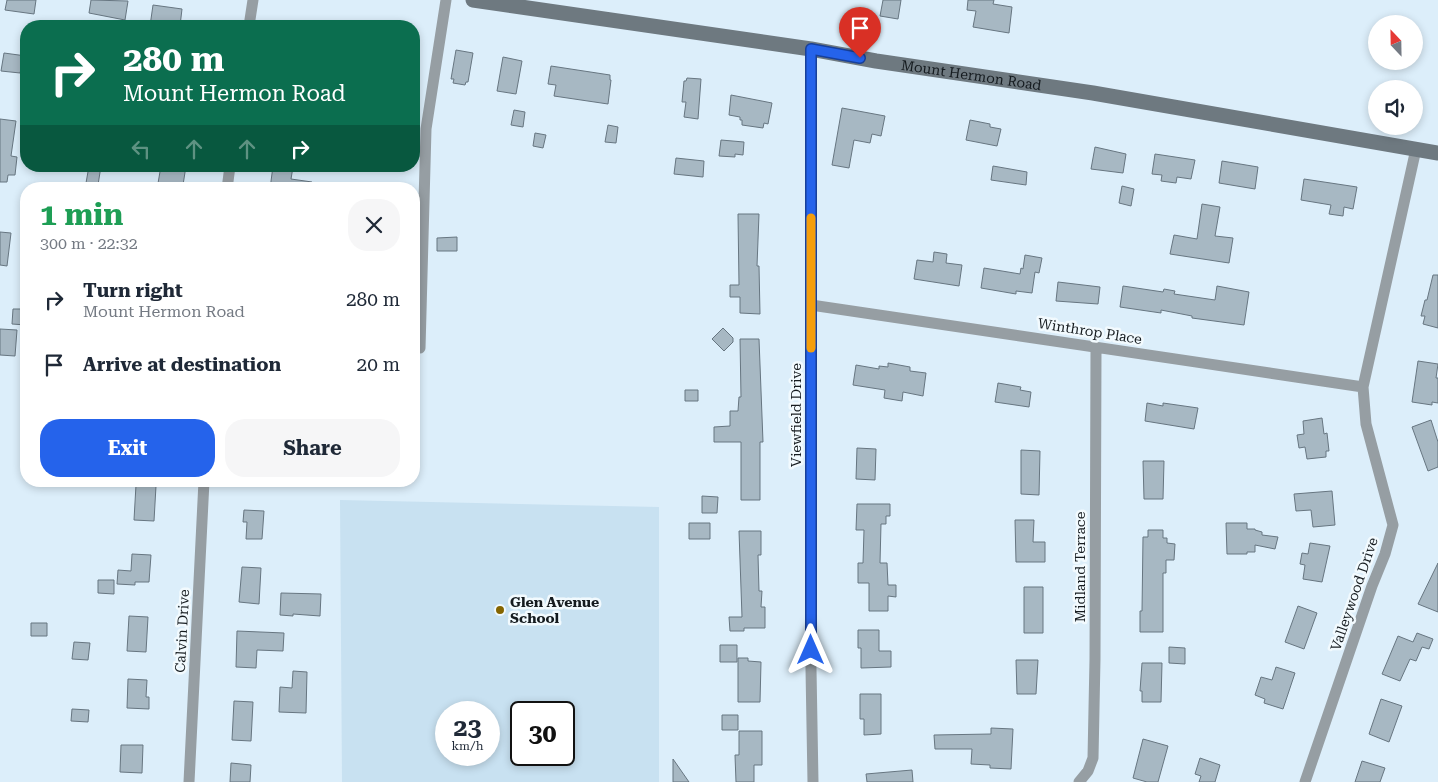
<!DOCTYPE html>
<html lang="en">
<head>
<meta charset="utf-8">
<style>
  :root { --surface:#fff; --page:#f6f6f7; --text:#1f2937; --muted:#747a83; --accent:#2563eb }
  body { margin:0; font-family:"Roboto Serif",serif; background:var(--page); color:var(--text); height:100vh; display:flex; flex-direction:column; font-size:19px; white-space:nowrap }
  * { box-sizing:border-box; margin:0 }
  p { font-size:16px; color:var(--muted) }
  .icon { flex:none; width:28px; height:28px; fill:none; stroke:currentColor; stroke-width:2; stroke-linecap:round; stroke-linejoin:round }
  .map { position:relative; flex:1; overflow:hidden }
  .sheet { position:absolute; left:20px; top:182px; width:400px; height:305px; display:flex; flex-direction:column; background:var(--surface); border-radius:20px; box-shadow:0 2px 8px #0003 }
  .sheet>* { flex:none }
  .hud { position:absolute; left:20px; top:20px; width:400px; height:152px; border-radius:20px; box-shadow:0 2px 8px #0003; background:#0b6e4f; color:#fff; overflow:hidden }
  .needle { width:32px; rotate:338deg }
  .buttons { position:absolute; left:1368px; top:15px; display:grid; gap:10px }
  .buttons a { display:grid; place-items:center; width:55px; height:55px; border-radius:50%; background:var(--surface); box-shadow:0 2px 8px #0003; font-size:25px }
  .speed { position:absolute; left:435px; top:701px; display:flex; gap:10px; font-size:25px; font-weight:700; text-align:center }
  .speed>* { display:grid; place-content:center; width:65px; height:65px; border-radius:50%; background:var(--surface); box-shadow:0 2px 8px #0003; line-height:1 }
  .speed small { font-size:12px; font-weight:400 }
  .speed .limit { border:2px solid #111; border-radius:8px; background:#fff; color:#111 }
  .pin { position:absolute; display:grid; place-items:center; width:42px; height:42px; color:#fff; margin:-51px -21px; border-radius:50% 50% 50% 0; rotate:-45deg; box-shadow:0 0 5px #0007 }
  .pin .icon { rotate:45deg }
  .me { position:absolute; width:55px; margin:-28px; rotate:0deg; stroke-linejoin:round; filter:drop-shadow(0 0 4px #0008) }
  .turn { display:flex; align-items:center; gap:18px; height:105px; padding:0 20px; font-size:22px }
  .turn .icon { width:65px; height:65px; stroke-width:2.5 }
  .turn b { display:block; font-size:35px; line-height:42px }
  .lanes { display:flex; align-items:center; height:48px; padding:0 20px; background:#0003; justify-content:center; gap:25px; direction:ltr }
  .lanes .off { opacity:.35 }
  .round { display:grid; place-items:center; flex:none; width:52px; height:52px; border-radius:20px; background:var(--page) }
  .summary { display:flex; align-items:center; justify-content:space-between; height:85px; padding:0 20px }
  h1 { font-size:30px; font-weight:700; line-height:38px; color:#1e9e55 }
  .primary-button { display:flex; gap:10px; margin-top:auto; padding:10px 20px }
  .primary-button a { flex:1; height:58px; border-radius:20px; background:var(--accent); color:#fff; font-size:20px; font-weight:700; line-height:58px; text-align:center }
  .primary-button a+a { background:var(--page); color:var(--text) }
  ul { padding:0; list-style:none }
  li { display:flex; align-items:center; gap:15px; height:65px; padding:0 20px }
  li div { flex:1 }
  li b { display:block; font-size:19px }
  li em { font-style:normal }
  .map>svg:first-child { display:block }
  .built { fill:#c8e1f1; fill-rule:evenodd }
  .building { fill:#a7b8c3; stroke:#677681 }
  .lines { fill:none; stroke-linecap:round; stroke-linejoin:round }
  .street { stroke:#969ea3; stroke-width:11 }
  .secondary { stroke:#6e7980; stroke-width:15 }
  .route-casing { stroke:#184099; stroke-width:12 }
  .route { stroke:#2563eb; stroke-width:9 }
  .slow { stroke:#f59e0b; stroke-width:9 }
  .poi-dot { fill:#856500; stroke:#f2fafe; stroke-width:2 }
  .labels { text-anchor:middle; stroke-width:5; stroke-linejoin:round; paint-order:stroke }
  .street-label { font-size:14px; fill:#151b1f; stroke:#f2fafe }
  .poi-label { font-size:14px; font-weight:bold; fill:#151b1f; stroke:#f2fafe; text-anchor:start }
</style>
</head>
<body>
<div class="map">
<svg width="1438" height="782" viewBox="0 0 1438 782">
  <rect width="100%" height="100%" fill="#dceefa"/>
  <path class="built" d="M340,500L659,507V782H342ZM446,712H489V755H446ZM521,712H564V755H521Z"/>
  <path class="building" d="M7,0H36L34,14L5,10Z
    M91,0L128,1L125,20L89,13Z
    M883,0H901L898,19L880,16Z
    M968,0H994L993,4L1012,7L1009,33L973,27L976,11L967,10Z
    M153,5L182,9L180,26H150Z
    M456,50L473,53L468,82H466L465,85L453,83L454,79H451Z
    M4,53L26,56L25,70L21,69L20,73L1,71Z
    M503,57L522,61L516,94L497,91Z
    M551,66L610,75V80H611L608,104L554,96L556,85L548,84Z
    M687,78L701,79L698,119L684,117L686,102H682L684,81H686Z
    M731,95L772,103L768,124L764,123L763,128L742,125V120H740V117L729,115Z
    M842,108L885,116L881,136L872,134L870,143L854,140L849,168L832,165Z
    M514,110L525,112L523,127L511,125Z
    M0,119L16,121L11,156L17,157L15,175H8L7,182H0Z
    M970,120L990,124V127L1001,129L997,146L966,140Z
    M608,125L618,127L616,143L605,142Z
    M535,133L546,135L543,148L533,146Z
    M721,140L744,142L743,155L735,154V157L719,156Z
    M1095,147L1126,154L1123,173L1091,169Z
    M1155,154L1195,160L1191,179L1177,177L1176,183L1161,181L1162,175L1152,174Z
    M676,158L704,161L703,177L674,174Z
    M1222,161L1258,167L1255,189L1219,183Z
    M89,166H101L98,185L86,183Z
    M161,166H186L183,185H179V189H157Z
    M273,166L293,167L291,179L312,182L311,189H270Z
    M993,166L1027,172L1026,185L991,180Z
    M1304,179L1357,187L1353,209L1344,207L1343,216L1329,214L1331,205L1301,200Z
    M1122,186L1134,189L1131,206L1119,203Z
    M1202,204L1220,207L1215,236L1233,238L1229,263L1170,254L1174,235L1197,239Z
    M738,214H759L757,266H759L760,314L740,313V297H730V285H739Z
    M0,232L11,233L7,266L0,265Z
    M457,237V251H437V238Z
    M934,252L947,254L946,263L962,265L959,286L914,279L917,260L933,262Z
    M1025,255L1042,258L1039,273L1035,272L1032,293L1016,291V294L981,288L984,268L1020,274L1021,268L1023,269Z
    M1433,275H1438V328L1423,324L1425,316H1421L1425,300H1427Z
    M1058,282L1100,287L1098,304L1056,301Z
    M1123,286L1163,292L1164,289L1175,291L1174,294L1215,300L1217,286L1249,292L1244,325L1192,318V316L1161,310V313L1120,307Z
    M13,309H26V325L12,324Z
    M723,328L733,338V342L724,351L712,339Z
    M0,329L17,330L15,356L0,355Z
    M740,339H759L763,442H760V500H741V442H714V427L730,426V411H738L739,397H741Z
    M1418,361L1438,364L1436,378H1438V403L1432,402V405L1412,402Z
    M888,363L910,367V371L926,373L923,396L903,392L902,401L884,398L885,390L853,385L856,365L879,369V366L888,367Z
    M998,383L1021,387L1020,390L1031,392L1029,407L995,402Z
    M685,390H698V401H685Z
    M1147,403L1163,406V403L1198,408L1194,429L1145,421Z
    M1322,418L1324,434L1327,433L1329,451H1326V457L1307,459L1305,447L1299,448L1297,435L1304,434L1303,421Z
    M1431,420L1438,442V467L1428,471L1412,427Z
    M857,448L876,449L875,480L856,479Z
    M1021,450L1040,451L1039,495L1021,494Z
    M1143,461H1164L1163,499H1144Z
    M136,485L156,486L154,521L134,520Z
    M1332,491L1335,525L1313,527L1311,510L1296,511L1294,494Z
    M702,496L718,497L717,513H702Z
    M857,504H890V516H886V524H881L880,563H887L888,585H896V597L888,596V611H869V583H858V563H863L864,530H856Z
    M244,510L264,511L262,539H246L247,522H243Z
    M1015,520H1034L1033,542H1045V562H1016Z
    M689,523H710V539H689Z
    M1226,523H1247V529H1255V530L1262,532V535L1278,537L1275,549L1255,545V552H1247V554H1227Z
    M1148,530H1163V538H1167V543L1175,544L1174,560H1166V573H1163V632H1140V611H1142L1143,537H1148Z
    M739,531H761V555H758L759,591H762L761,607H765V628H744V631H730L729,617H742Z
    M1310,543L1330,546L1322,582L1303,579L1305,565L1300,564L1302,553L1308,554Z
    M132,554L151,555L149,582H135V585L117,584L118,570L131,571Z
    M1438,563V612L1418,604Z
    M242,567L261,568L259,604L239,602Z
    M98,580H114V594L98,593Z
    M1024,587H1043V633H1024Z
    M281,593L321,594L320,616L293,614V616L280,615Z
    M1298,606L1317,613L1304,649L1285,642Z
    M129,616L148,617L146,652L127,651Z
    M31,623H47V636H31Z
    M858,630H879V651H891V667L861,668V648H858Z
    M237,631L284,633L283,651L257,650L256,668L236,667Z
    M1417,633L1433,639L1429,649L1422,647L1416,661L1410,659L1400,681L1382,674L1398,636L1413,642Z
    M74,642L90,643L88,660L72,659Z
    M720,645H737V662H720Z
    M1169,647L1185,648V664L1169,663Z
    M738,658H748V661L761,662L760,702H738Z
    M1016,660H1038L1036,694H1017Z
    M1142,663H1162L1161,702H1142V691H1140Z
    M1276,667L1295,673L1283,709L1264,703L1265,699L1255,695L1261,677L1272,680Z
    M293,671L307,672L306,713L279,712L280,687L292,688Z
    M128,679L147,680L146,697H149V709L127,708Z
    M860,694H881V734L864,735V719H860Z
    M1381,699L1402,706L1389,742L1369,734Z
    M234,701L253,702L251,741L232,740Z
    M72,709L89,710L88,722L71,721Z
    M722,715H738V730H722Z
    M991,728L1013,729L1011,769L990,768V765L971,764L972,749H935L934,735L991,734Z
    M739,731H762V765H754V782H736L735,755H739Z
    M1143,739L1168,746L1158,782H1147L1133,778Z
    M121,745H143L142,773L120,772Z
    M1200,758L1220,765L1215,782H1199L1201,776L1195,774Z
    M673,759L689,782H673Z
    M1362,761L1385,768L1380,782H1355Z
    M231,763L251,765L250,782H230Z
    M912,770L913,782H867L866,774Z"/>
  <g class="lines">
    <path class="street" d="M249,26L253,0
      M811,49V669L813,782
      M227,189L230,166
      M811,305C996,331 1179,360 1363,387
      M420,348L426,129L446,0
      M189,782L204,481
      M1079,782L1088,771L1093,758L1095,659L1096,348
      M1305,782L1372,586L1385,554L1393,525L1366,424L1363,387L1416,149"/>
    <path class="secondary" id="s1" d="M473,0L811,49L876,61L1093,93L1438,153"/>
  </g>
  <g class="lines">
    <g class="route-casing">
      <path id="route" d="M811,650V49L860,58"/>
    </g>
    <use href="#route" class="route"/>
    <path class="slow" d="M811,218V348"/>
  </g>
  <circle class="poi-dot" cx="500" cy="610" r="5"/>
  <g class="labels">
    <g class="street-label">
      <text dy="5" stroke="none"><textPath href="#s1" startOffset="504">Mount Hermon Road</textPath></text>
      <text transform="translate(1090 331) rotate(9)" y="5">Winthrop Place</text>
      <text transform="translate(796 415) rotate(-90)" y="5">Viewfield Drive</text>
      <text transform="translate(1080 567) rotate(-90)" y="5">Midland Terrace</text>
      <text transform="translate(1354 594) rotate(-71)" y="5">Valleywood Drive</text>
      <text transform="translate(182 631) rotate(-87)" y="5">Calvin Drive</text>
    </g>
    <g class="poi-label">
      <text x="510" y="607">Glen Avenue<tspan x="510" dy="16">School</tspan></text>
    </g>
  </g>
</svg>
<div class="buttons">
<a><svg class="needle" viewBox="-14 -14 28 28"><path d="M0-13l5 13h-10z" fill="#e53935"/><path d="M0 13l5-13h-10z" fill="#747a83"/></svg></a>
<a><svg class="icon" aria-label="sound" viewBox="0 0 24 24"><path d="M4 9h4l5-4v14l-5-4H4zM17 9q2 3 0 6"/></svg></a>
</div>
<div class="speed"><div>23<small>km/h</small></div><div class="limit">30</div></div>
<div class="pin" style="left:860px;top:58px;background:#d93025"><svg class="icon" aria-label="arrive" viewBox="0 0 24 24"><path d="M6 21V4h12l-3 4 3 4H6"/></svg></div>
<svg class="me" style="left:811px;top:650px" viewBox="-20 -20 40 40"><path d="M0-17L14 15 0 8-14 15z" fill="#2563eb" stroke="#fff" stroke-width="4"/></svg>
<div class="hud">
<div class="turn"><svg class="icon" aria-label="right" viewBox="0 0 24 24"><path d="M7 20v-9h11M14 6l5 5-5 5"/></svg><div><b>280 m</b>Mount Hermon Road</div></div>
<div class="lanes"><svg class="icon off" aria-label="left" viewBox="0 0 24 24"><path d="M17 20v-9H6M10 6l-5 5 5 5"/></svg><svg class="icon off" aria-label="ahead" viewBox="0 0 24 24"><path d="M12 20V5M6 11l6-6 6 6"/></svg><svg class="icon off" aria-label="ahead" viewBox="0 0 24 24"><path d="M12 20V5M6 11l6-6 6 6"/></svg><svg class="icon" aria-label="right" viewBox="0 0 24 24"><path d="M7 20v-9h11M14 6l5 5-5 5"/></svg></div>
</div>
<section class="sheet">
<div class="summary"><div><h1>1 min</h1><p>300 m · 22:32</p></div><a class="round"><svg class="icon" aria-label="close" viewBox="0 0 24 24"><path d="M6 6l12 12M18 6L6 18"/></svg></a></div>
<ul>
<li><svg class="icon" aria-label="right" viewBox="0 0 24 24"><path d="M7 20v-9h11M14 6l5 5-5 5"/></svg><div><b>Turn right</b><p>Mount Hermon Road</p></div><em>280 m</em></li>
<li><svg class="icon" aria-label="arrive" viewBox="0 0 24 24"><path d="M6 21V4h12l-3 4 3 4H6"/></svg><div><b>Arrive at destination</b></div><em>20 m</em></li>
</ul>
<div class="primary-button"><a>Exit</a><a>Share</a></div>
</section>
</div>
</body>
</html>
